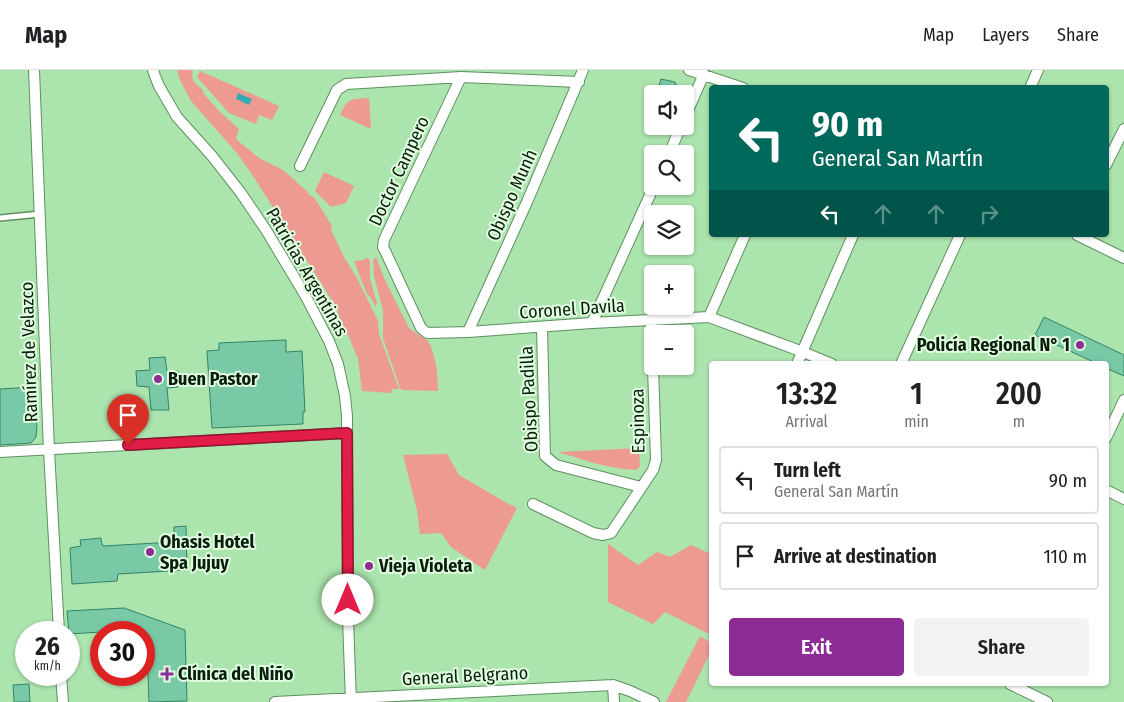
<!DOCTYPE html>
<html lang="en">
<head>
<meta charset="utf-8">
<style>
  :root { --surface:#fff; --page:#f2f2f2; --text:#202124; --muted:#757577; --line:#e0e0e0; --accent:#8d2c94 }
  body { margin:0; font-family:"Fira Sans Condensed",sans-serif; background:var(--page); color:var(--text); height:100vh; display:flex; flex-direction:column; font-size:19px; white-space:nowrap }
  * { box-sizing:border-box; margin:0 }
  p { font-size:16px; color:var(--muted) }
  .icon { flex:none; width:28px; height:28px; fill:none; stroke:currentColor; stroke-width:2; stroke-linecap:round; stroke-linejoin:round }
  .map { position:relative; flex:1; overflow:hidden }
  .side { position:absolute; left:709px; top:291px; width:400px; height:325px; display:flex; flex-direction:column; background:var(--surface); border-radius:5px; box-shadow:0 1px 4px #0004 }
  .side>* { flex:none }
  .top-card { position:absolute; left:709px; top:15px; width:400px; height:152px; border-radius:5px; box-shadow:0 1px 4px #0004; background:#00695c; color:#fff; overflow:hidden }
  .tools { position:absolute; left:644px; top:15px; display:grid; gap:10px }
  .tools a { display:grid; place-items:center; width:50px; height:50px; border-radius:5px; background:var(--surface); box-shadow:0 1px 4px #0004; font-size:25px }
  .speed { position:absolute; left:15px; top:551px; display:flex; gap:10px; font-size:25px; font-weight:700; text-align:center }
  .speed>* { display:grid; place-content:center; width:65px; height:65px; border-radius:50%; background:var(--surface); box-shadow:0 1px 4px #0004; line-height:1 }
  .speed small { font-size:12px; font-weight:400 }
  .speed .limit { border:8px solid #d22; background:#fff; color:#111 }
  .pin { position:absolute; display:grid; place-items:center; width:42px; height:42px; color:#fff; margin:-51px -21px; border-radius:50% 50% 50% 0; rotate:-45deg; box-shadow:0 0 5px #0007 }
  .pin .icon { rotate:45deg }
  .me { position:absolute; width:55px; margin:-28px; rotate:0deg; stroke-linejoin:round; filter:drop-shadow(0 0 4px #0008) }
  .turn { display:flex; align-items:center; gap:18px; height:105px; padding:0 20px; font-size:22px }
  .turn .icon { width:65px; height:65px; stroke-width:2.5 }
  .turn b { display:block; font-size:35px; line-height:42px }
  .lanes { display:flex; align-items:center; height:48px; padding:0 20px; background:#0003; justify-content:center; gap:25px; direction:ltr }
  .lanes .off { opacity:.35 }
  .eta { display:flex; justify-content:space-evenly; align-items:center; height:85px; text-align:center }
  .eta b { font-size:30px; font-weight:600; line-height:35px }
  .button { display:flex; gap:10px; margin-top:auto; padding:10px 20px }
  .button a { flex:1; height:58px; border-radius:5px; background:var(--accent); color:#fff; font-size:20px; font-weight:600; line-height:58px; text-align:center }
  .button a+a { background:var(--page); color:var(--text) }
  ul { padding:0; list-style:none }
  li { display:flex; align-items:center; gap:15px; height:68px; margin:0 10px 8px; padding:0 10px; border:2px solid var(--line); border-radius:5px }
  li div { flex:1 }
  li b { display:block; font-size:19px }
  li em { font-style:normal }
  header { display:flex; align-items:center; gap:30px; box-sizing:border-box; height:70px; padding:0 25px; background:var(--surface); border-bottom:1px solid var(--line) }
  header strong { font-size:24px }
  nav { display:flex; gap:28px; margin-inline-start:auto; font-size:18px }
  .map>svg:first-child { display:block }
  .green { fill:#ec9a92 }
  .water { fill:#38aab6 }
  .building { fill:#79c9a7; stroke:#328465 }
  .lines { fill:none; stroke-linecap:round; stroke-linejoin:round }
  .lane-casing { stroke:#5d915f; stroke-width:8 }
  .street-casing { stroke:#5d915f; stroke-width:12 }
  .lane { stroke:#fff; stroke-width:5 }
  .street { stroke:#fff; stroke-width:10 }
  .route-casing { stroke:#92132f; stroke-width:12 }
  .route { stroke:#e11d48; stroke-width:9 }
  .poi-dot { fill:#8d2c94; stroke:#e1fde1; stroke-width:2 }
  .labels { text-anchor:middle; stroke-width:4; stroke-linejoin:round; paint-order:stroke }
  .street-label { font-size:18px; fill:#091e0a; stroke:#e1fde1 }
  .poi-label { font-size:18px; font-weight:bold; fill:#091e0a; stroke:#e1fde1; text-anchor:start }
</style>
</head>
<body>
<header>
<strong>Map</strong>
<nav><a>Map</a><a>Layers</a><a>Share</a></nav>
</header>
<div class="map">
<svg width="1124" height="632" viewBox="0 0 1124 632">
  <rect width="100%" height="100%" fill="#ace4ad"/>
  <path class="green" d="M177,0H193C190,10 196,14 203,20V23L220,42L239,59L236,68L237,70L259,88L283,100L308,122L309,125L314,127L332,156L331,161L334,166L344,187L357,208L378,251L379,264L399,319H392L391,323L362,321L358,289L349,267L341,253L337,239L333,232L255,109L237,83L191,31L180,10Z
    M200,1L279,36L272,50L259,45L256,54L229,43L197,7Z
    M369,28L371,59L340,45C348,28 350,29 369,28Z
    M324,102L354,116L346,133L331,137L315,121Z
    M376,187L385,210L409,258L428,271C436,285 438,305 438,321L402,320L400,318L383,268V240L374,206L373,190Z
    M366,188L369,189L370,192V209L377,233L376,236H375L371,228L367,224L354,191L363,190Z
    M639,378L640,396L637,400C610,399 584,390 558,382Z
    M447,384L459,405L505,432L517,438L485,500L451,477L441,463L420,464L417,440L403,385Z
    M608,474L638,495L657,482L670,487L691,475L711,484V565L665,542L653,554L608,532Z
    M700,566L711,573V581L686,632H666Z"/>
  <path class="water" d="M238,23L252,29L249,35L236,29Z"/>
  <path class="building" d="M661,9L675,12L680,24H657Z
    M1044,247L1124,285V306L1106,298V294H1098L1035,265Z
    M286,270V282L302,281L305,342H303V354L212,358L207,281L219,280V273Z
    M165,287L167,301H178V317L167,318L169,340H151L149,317L137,316L136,301L150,300L149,288Z
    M34,317L37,357L36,367L31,373L0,375V319Z
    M186,456L187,500L118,504L117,511L72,514L70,478L81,476L80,470L101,468L102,475H103V476L174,472V457Z
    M124,538L185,560L187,631L149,632L147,577L144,576V562H101L69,564L67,541Z
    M29,614L30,632H14L13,615Z"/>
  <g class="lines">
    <g class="lane-casing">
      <path id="lane" d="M0,148L40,144"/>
    </g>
    <g class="street-casing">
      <path id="street" d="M34,0L49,380L59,562
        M153,0L155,6L159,16L177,47L212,86L241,123L266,160L305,225L329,271L338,294L345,326L347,346L348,549L351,632
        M689,0L743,18
        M461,7L384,170L383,177L386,183L421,258L427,263L468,262L592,253L709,247L803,282L832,294
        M1030,18L1038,0
        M685,47L704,4
        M669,84L681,56
        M1106,95L1124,59
        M300,96L337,20L346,14L461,7L579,12
        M1077,165L1124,188
        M709,247L745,165
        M651,250L652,295
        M592,253L654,116
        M542,257L545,386L556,395L641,417
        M468,262L527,132L583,0
        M797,294L853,165
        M901,294L960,165
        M1106,368L1124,330
        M0,382L347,363
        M1106,420L1124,429
        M533,434L593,463L603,465L611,463L653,400L656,390L653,296
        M61,605L63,632
        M1010,614L1047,632
        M613,615L614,632
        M275,632L613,615L630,621L654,632"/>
    </g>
    <use href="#lane" class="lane"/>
    <use href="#street" class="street"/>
  </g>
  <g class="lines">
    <g class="route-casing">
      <path id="route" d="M128,375L347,363L348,530"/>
    </g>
    <use href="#route" class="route"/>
  </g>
  <g class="poi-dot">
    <circle cx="1080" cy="275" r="5"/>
    <circle cx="158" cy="309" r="5"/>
    <circle cx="150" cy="482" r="5"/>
    <circle cx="369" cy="496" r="5"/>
    <path d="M164.5 596.5h5v5h5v5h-5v5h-5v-5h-5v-5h5z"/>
  </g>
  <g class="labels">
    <g class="street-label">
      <text transform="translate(399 101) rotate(-65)" y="6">Doctor Campero</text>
      <text transform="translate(512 125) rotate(-66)" y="6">Obispo Munh</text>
      <text transform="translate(307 202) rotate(60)" y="6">Patricias Argentinas</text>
      <text transform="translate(572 239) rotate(-4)" y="6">Coronel Davila</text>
      <text transform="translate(29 282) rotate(-92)" y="6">Ramírez de Velazco</text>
      <text transform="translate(529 329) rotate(-93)" y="6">Obispo Padilla</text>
      <text transform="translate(638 351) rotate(-91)" y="6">Espinoza</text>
      <text transform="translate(465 606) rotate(-3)" y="6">General Belgrano</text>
    </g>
    <g class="poi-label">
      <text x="1070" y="281" text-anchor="end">Policía Regional N° 1</text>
      <text x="168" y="315">Buen Pastor</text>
      <text x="160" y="478">Ohasis Hotel<tspan x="160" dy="21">Spa Jujuy</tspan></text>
      <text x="379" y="502">Vieja Violeta</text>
      <text x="178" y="610">Clínica del Niño</text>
    </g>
  </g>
</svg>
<div class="tools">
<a><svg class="icon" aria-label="sound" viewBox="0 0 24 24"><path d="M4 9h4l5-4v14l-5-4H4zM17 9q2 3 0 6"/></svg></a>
<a><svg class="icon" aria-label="search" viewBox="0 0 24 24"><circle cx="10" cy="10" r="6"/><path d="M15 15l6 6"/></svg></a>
<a><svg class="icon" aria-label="layers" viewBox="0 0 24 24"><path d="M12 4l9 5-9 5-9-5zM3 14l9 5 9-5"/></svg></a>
<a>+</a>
<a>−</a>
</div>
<div class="speed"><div>26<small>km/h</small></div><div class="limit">30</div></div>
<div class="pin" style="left:128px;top:375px;background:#d93025"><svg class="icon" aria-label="arrive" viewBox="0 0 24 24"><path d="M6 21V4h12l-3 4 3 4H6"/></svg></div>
<svg class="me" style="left:348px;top:530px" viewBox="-20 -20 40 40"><circle r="19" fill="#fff"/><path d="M0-13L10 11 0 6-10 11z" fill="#e11d48"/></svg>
<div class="top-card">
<div class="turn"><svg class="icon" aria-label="left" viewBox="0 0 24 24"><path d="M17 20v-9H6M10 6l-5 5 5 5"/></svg><div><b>90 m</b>General San Martín</div></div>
<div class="lanes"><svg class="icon" aria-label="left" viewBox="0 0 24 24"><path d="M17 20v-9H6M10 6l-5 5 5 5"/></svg><svg class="icon off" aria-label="ahead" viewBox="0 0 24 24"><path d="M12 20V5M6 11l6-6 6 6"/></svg><svg class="icon off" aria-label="ahead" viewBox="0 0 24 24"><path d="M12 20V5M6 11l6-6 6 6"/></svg><svg class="icon off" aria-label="right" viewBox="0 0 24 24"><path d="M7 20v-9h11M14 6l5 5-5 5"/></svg></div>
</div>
<section class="side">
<div class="eta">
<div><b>13:32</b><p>Arrival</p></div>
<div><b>1</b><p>min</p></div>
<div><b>200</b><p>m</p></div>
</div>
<ul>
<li><svg class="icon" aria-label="left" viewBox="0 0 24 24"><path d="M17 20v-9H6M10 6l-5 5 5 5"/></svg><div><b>Turn left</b><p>General San Martín</p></div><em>90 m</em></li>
<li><svg class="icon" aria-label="arrive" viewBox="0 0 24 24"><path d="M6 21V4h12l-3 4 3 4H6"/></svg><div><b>Arrive at destination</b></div><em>110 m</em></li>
</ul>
<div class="button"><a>Exit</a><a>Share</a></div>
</section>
</div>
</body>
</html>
